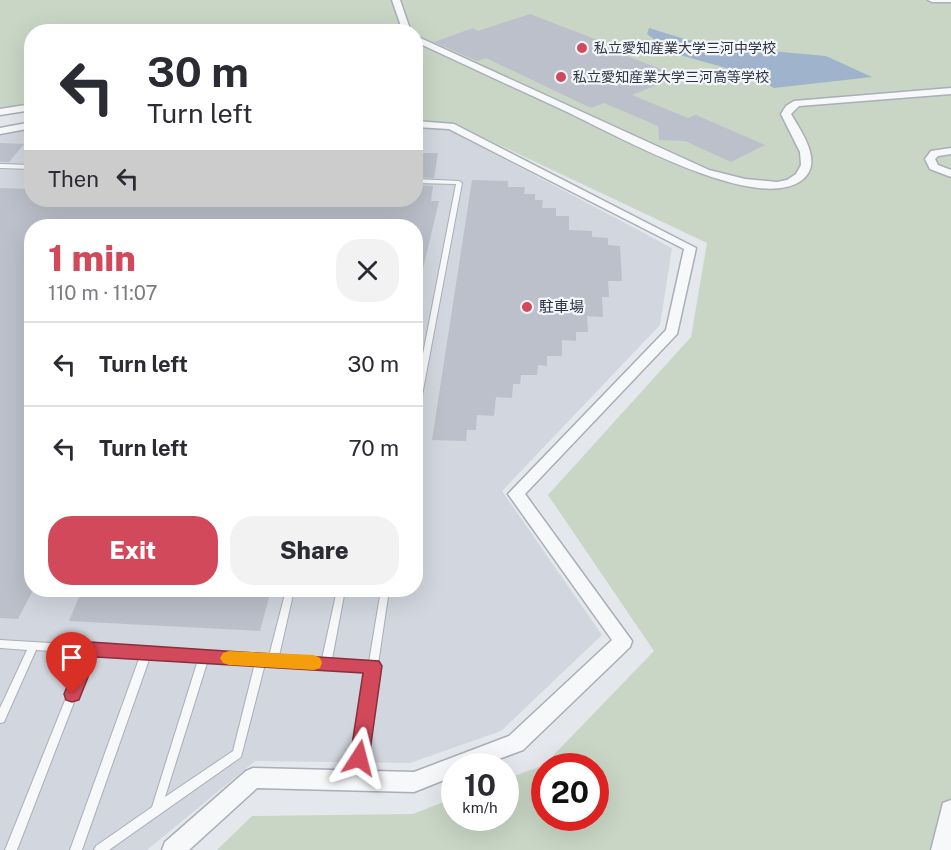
<!DOCTYPE html>
<html lang="en">
<head>
<meta charset="utf-8">
<style>
  :root { --surface:#fff; --page:#f2f2f3; --text:#2b2b33; --muted:#7c7c81; --line:#e1e1e2; --accent:#d1495b }
  body { margin:0; font-family:"Public Sans","Noto Sans JP",sans-serif; background:var(--page); color:var(--text); height:100vh; display:flex; flex-direction:column; font-size:22px; white-space:nowrap }
  * { box-sizing:border-box; margin:0 }
  p { font-size:20px; color:var(--muted) }
  .icon { flex:none; width:33px; height:33px; fill:none; stroke:currentColor; stroke-width:2; stroke-linecap:round; stroke-linejoin:round }
  .map { position:relative; flex:1; overflow:hidden }
  .panel { position:absolute; left:24px; top:219px; width:399px; height:378px; display:flex; flex-direction:column; background:var(--surface); border-radius:24px; box-shadow:0 6px 24px #0002 }
  .panel>* { flex:none }
  .top-card { position:absolute; left:24px; top:24px; width:399px; height:183px; border-radius:24px; box-shadow:0 6px 24px #0002; background:#fff; color:var(--text); overflow:hidden }
  .speed { position:absolute; left:441px; top:753px; display:flex; gap:12px; font-size:30px; font-weight:700; text-align:center }
  .speed>* { display:grid; place-content:center; width:78px; height:78px; border-radius:50%; background:var(--surface); box-shadow:0 6px 24px #0002; line-height:1 }
  .speed small { font-size:15px; font-weight:400 }
  .speed .limit { border:9px solid #d22; background:#fff; color:#111 }
  .pin { position:absolute; display:grid; place-items:center; width:51px; height:51px; color:#fff; margin:-62px -26px; border-radius:50% 50% 50% 0; rotate:-45deg; box-shadow:0 0 6px #0007 }
  .pin .icon { rotate:45deg }
  .me { position:absolute; width:66px; margin:-33px; rotate:9deg; stroke-linejoin:round; filter:drop-shadow(0 0 4px #0008) }
  .turn { display:flex; align-items:center; gap:21px; height:126px; padding:0 24px; font-size:27px }
  .turn .icon { width:78px; height:78px; stroke-width:2.5 }
  .turn b { display:block; font-size:42px; line-height:51px }
  .then { display:flex; align-items:center; height:57px; padding:0 24px; background:#0003; gap:12px; font-size:22px }
  .round { display:grid; place-items:center; flex:none; width:63px; height:63px; border-radius:24px; background:var(--page) }
  .headline { display:flex; align-items:center; justify-content:space-between; height:102px; padding:0 24px }
  h1 { font-size:36px; font-weight:800; line-height:45px; color:var(--accent) }
  .cta { display:flex; gap:12px; margin-top:auto; padding:12px 24px }
  .cta a { flex:1; height:69px; border-radius:24px; background:var(--accent); color:#fff; font-size:24px; font-weight:800; line-height:69px; text-align:center }
  .cta a+a { background:var(--page); color:var(--text) }
  ul { padding:0; list-style:none }
  li { display:flex; align-items:center; gap:18px; height:84px; padding:0 24px; border-top:2px solid var(--line) }
  li div { flex:1 }
  li b { display:block; font-size:22px }
  li em { font-style:normal }
  .map>svg:first-child { display:block }
  .built { fill:#d2d6de; fill-rule:evenodd }
  .green { fill:#c9d6c5; fill-rule:evenodd }
  .water { fill:#9fb4cc }
  .building { fill:#bbc0ca }
  .lines { fill:none; stroke-linecap:round; stroke-linejoin:round }
  .lane-casing { stroke:#a9aeb7; stroke-width:2 }
  .street-casing { stroke:#a9aeb7; stroke-width:3 }
  .lane { fill:#f7f8fa; fill-rule:evenodd }
  .street { fill:#f7f8fa; fill-rule:evenodd }
  .route { fill:#d1495b; stroke:#882f3b; stroke-width:1.5 }
  .slow { fill:#f59e0b }
  .poi-dot { fill:#d1495b; stroke:#f4f6f9; stroke-width:2 }
  .labels { text-anchor:middle; stroke-width:4.5; stroke-linejoin:round; paint-order:stroke }
  .far-poi-label { font-size:14px; fill:#2b3445; stroke:#f4f6f9; text-anchor:start }
  .poi-label { font-size:15px; fill:#2b3445; stroke:#f4f6f9; text-anchor:start }
</style>
</head>
<body>
<div class="map">
<svg width="951" height="850" viewBox="0 0 951 850">
  <rect width="100%" height="100%" fill="#e4e7ec"/>
  <path class="built" d="M416,128L448,129L672,248L660,325L502,491L602,635L501,731L410,763L255,761L147,850H0V135L31,129L32,200H416ZM32,226H416V590H32Z"/>
  <path class="green" d="M0,0H951V850H217L252,816L413,814L454,798V818H506V779L544,765L654,651L548,495L691,337L707,243L453,123L416,121V32H32L31,103L0,108ZM544,766H596V818H544Z"/>
  <path class="water" d="M649,28L688,40L724,41L760,50L826,56L872,77L774,88L754,76L673,53L647,34Z"/>
  <path class="building" d="M530,14L605,43L598,45L679,76L632,95L688,118L696,115L765,145L731,162L685,141L659,140L658,126L604,103L591,108L486,58L477,61L434,42L473,28L478,31Z
    M0,143L24,144L9,162H0Z
    M416,153H438L434,178L416,177Z
    M472,180L508,181V187H525L524,194H535V200H543L542,208H556V216H569V230L592,231V237L608,238V245L620,246L622,281H608L609,297H602L603,317L587,316L588,332H576V341L562,340V356H547V366L538,365L537,375H521L520,384H513L512,398L496,397L494,416L477,415L476,430H467L466,441L432,440Z
    M416,185L433,186L431,201H439L422,273L416,272V226H32V592L18,619L0,618V188L32,189V200H416Z
    M82,590H271L260,631L69,621Z"/>
  <g class="lines">
    <g class="lane-casing">
      <path id="lane" d="M0,164L32,165V169L0,168Z
        M416,179L459,181L462,183L420,406L416,408V390L456,184L416,183Z
        M286,590H294L279,656L322,659L337,590H345L332,659L369,662L381,590H389L361,779L360,782L356,784L352,782L351,779L368,670L265,664L241,757L109,850H94L96,846L152,807L198,660L150,657L82,850H70L140,656L93,653L17,850H5L84,653L36,650L4,722L0,723V708L27,650L0,648V640L269,656ZM208,660L255,663L233,751L165,797Z"/>
    </g>
    <g class="street-casing">
      <path id="street" d="M392,0H400L411,32H403Z
        M928,0H951V2H932Z
        M416,36L709,170L745,179L777,182L787,180L796,174L801,165L800,152L781,114L786,106L794,101L951,88V94L799,106L791,114C802,133 826,165 799,182C752,212 612,133 565,111C515,88 465,65 416,42Z
        M32,104V110L0,115V109Z
        M416,121L454,124L696,248L677,334L525,494L632,641L630,647L523,750L480,766H454V776L414,792L257,788L189,850H162L165,842L246,771L253,768L414,772L509,736L612,640L508,494L666,330L684,249L449,129L416,127Z
        M32,122V128L0,134V128Z
        M951,148V154L938,156L935,159L938,165L951,170V177L930,169L925,159L931,151Z
        M951,800V850H931L943,803Z"/>
    </g>
    <use href="#lane" class="lane"/>
    <use href="#street" class="street"/>
  </g>
  <path class="route" d="M90,642L379,661L382,666L369,758L366,764L359,766L352,764L350,758L363,673L96,657L79,700L72,702L66,700L64,694L84,645Z"/>
  <path class="slow" d="M229,651L314,655L320,658L322,663L320,668L314,670L229,665L223,663L220,658L223,653Z"/>
  <g class="poi-dot">
    <circle cx="582" cy="48" r="6"/>
    <circle cx="561" cy="77" r="6"/>
    <circle cx="527" cy="307" r="6"/>
  </g>
  <g class="labels">
    <g class="far-poi-label">
      <text x="594" y="53">私立愛知産業大学三河中学校</text>
      <text x="573" y="82">私立愛知産業大学三河高等学校</text>
    </g>
    <g class="poi-label">
      <text x="539" y="312">駐車場</text>
    </g>
  </g>
</svg>
<div class="speed"><div>10<small>km/h</small></div><div class="limit">20</div></div>
<div class="pin" style="left:72px;top:694px;background:#d93025"><svg class="icon" aria-label="arrive" viewBox="0 0 24 24"><path d="M6 21V4h12l-3 4 3 4H6"/></svg></div>
<svg class="me" style="left:359px;top:758px" viewBox="-20 -20 40 40"><path d="M0-17L14 15 0 8-14 15z" fill="#d1495b" stroke="#fff" stroke-width="4"/></svg>
<div class="top-card">
<div class="turn"><svg class="icon" aria-label="left" viewBox="0 0 24 24"><path d="M17 20v-9H6M10 6l-5 5 5 5"/></svg><div><b>30 m</b>Turn left</div></div>
<div class="then">Then<svg class="icon" aria-label="left" viewBox="0 0 24 24"><path d="M17 20v-9H6M10 6l-5 5 5 5"/></svg></div>
</div>
<section class="panel">
<div class="headline"><div><h1>1 min</h1><p>110 m · 11:07</p></div><a class="round"><svg class="icon" aria-label="close" viewBox="0 0 24 24"><path d="M6 6l12 12M18 6L6 18"/></svg></a></div>
<ul>
<li><svg class="icon" aria-label="left" viewBox="0 0 24 24"><path d="M17 20v-9H6M10 6l-5 5 5 5"/></svg><div><b>Turn left</b></div><em>30 m</em></li>
<li><svg class="icon" aria-label="left" viewBox="0 0 24 24"><path d="M17 20v-9H6M10 6l-5 5 5 5"/></svg><div><b>Turn left</b></div><em>70 m</em></li>
</ul>
<div class="cta"><a>Exit</a><a>Share</a></div>
</section>
</div>
</body>
</html>
